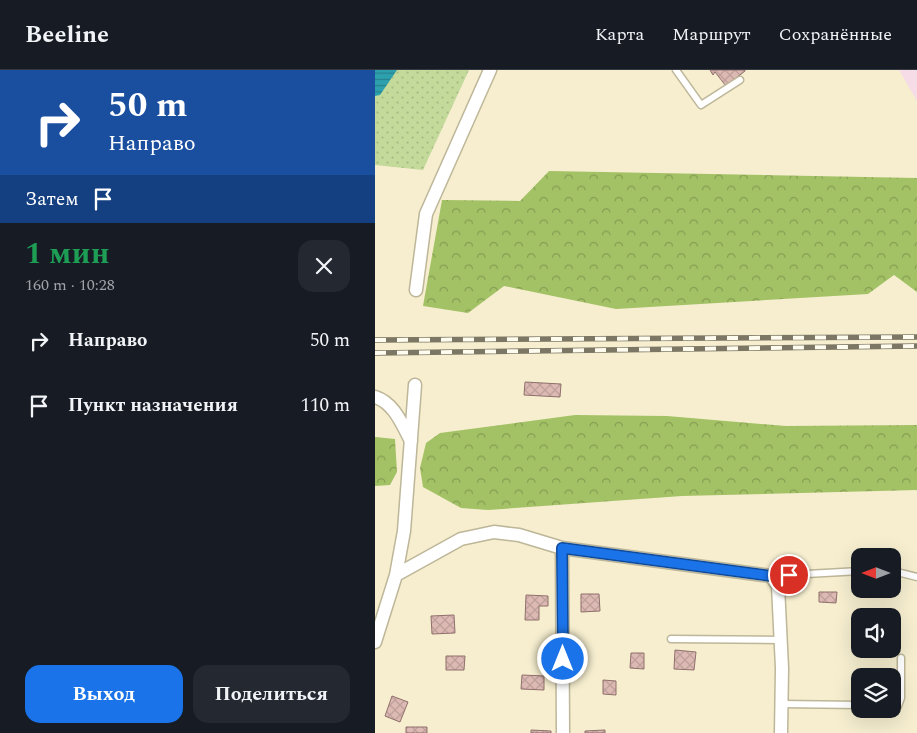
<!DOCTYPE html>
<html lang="ru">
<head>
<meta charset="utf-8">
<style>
  :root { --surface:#171b24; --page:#242831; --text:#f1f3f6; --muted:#9ea1a6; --line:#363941; --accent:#1a73e8 }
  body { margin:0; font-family:Spectral,serif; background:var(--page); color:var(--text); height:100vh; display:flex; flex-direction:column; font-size:19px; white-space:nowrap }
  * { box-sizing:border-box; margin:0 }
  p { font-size:16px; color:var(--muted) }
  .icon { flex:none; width:28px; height:28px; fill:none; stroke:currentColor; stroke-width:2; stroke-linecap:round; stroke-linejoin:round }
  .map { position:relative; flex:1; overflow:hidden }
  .panel { display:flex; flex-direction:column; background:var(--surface); width:375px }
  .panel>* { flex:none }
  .banner { background:#1a4fa0; color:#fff; overflow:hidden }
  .needle { width:32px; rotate:270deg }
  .controls { position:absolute; left:476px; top:478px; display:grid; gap:10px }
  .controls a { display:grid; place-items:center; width:50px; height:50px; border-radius:10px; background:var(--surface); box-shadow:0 5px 20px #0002; font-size:25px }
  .pin { position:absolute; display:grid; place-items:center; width:42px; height:42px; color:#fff; margin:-21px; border:2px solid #fff; border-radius:50%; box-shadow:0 1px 5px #0007 }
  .me { position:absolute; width:55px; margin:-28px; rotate:0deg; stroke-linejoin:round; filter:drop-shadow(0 0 4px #0008) }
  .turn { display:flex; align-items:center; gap:18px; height:105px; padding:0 25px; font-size:22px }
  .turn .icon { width:65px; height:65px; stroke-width:2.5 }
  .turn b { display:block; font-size:35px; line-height:42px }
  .then { display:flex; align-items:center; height:48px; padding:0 25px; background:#0003; gap:10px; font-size:19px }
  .round { display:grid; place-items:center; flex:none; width:52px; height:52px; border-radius:15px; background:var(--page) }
  .overview { display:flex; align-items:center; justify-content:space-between; height:85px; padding:0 25px }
  h1 { font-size:30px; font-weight:700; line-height:38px; color:#1e9e55 }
  .primary-button { display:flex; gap:10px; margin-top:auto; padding:10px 25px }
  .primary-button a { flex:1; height:58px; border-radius:15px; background:var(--accent); color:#fff; font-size:20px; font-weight:700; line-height:58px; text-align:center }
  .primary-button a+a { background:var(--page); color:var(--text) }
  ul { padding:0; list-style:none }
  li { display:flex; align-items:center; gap:15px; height:65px; padding:0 25px }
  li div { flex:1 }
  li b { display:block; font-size:19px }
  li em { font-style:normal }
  header { display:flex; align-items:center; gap:30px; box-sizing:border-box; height:70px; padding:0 25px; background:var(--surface); border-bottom:1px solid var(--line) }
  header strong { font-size:24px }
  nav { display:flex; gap:28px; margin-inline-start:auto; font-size:18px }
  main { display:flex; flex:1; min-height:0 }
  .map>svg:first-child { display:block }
  .education { fill:#f5dce6 }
  .grass { fill:url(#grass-dots) }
  .forest { fill:url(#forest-crowns) }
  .water { fill:url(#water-rules) }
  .building { fill:url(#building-cross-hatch); stroke:#8f6f6b }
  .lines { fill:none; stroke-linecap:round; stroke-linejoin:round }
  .service-casing { stroke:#bdb698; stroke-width:9 }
  .minor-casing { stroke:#bdb698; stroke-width:15 }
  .service { stroke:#fff; stroke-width:6 }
  .minor { stroke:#fff; stroke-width:12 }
  .rail-casing { stroke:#7c7764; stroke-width:5.5 }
  .rail { stroke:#fefbef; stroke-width:4; stroke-dasharray:11; stroke-linecap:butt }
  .route-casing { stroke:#114b97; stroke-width:12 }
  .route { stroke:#1a73e8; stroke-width:9 }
</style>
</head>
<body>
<header>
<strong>Beeline</strong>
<nav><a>Карта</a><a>Маршрут</a><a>Сохранённые</a></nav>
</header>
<main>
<section class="panel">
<div class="banner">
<div class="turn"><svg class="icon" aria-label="right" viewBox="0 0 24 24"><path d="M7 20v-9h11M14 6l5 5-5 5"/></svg><div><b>50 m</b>Направо</div></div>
<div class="then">Затем<svg class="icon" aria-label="arrive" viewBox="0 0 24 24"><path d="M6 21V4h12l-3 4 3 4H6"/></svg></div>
</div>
<div class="overview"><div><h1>1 мин</h1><p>160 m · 10:28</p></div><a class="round"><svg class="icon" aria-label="close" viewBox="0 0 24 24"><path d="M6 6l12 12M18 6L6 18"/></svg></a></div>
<ul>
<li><svg class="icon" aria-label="right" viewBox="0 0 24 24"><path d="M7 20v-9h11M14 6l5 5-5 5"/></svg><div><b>Направо</b></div><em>50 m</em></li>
<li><svg class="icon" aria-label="arrive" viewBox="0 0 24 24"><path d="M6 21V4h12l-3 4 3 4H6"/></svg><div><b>Пункт назначения</b></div><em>110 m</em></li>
</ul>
<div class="primary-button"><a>Выход</a><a>Поделиться</a></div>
</section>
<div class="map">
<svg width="542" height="663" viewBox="0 0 542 663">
  <defs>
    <pattern id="grass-dots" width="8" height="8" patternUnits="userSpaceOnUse" patternTransform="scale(1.25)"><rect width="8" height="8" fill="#c3da9a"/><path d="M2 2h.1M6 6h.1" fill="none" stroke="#a8bb84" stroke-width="1.8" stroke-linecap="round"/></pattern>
    <pattern id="forest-crowns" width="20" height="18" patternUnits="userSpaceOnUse" patternTransform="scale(1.25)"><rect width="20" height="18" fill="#a3c265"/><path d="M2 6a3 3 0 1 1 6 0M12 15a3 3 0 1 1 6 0" fill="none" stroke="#859d52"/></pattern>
    <pattern id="water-rules" width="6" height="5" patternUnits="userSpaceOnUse" patternTransform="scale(1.25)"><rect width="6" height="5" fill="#2da0ae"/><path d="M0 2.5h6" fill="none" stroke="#26828d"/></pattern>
    <pattern id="building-cross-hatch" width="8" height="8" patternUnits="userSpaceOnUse" patternTransform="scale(1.25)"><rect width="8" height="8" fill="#ddb9b4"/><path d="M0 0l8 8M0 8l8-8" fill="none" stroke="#be9f9a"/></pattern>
  </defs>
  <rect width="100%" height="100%" fill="#f6eecf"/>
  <path class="education" d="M524,0H542V31Z"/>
  <path class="grass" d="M0,0H94L48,100L0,95Z"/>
  <path class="forest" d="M174,101L542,108V222L519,205L493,224L241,239L129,216L93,243L48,236L67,130L145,131Z
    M200,345L292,346L411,356L542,355V420L307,426L113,440L86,438L48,417L45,398L51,373L65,363Z
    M0,367L20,369L22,402L15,415L0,416Z"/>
  <path class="water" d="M0,0H22L5,25L0,26Z"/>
  <path class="building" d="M335,0H370V1L351,16L340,2L338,5Z
    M150,312L186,314L185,327L149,325Z
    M444,522H462L461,533L444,532Z
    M206,524H224L225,541L206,542Z
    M151,525L173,526V536H164V550H150Z
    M79,545L80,563L57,564L56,546Z
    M502,579H516L515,584L502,583Z
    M300,580L321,582L319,600L299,599Z
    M256,583H269V599L255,598Z
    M71,586H90L89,600H71Z
    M147,605L169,606V620L146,619Z
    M228,610L241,611V625L228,624Z
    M17,626L33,632L25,652L10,646Z
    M31,657H52V663H31Z
    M156,660L176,661V663H156Z
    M230,660V663H210V661Z"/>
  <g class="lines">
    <g class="service-casing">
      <path id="service" d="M301,0L326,35L365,10
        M518,501L542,507
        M396,506L485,501
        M296,569L406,570
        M406,634L485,635
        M518,636H523L526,628V588"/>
    </g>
    <g class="minor-casing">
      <path id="minor" d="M41,220L51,144L115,0
        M0,327C19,333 27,354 36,371
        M187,478L188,663
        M21,505L86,469L119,462L144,465L187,478L396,506L403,516L407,598L406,663
        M0,572L21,505L29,461L40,315"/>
    </g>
    <use href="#service" class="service"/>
    <use href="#minor" class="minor"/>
    <g class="rail-casing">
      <path id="rail" d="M0,270L542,267
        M0,283L542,276"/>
    </g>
    <use href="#rail" class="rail"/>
  </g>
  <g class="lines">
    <g class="route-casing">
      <path id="route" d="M188,589L187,478L396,506L414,505"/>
    </g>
    <use href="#route" class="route"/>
  </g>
</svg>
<div class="controls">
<a><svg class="needle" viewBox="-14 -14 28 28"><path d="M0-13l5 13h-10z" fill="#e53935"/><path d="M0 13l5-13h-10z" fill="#9ea1a6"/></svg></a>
<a><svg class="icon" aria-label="sound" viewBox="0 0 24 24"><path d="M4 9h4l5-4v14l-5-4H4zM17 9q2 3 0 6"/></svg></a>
<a><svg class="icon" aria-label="layers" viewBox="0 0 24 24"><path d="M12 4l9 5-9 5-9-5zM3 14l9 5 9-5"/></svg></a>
</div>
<div class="pin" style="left:414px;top:505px;background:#d93025"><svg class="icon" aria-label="arrive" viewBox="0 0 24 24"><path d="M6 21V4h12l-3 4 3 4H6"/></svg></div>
<svg class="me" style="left:188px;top:589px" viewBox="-20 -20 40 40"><circle r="17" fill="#1a73e8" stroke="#fff" stroke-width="3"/><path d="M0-11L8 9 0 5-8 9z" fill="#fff"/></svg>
</div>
</main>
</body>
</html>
